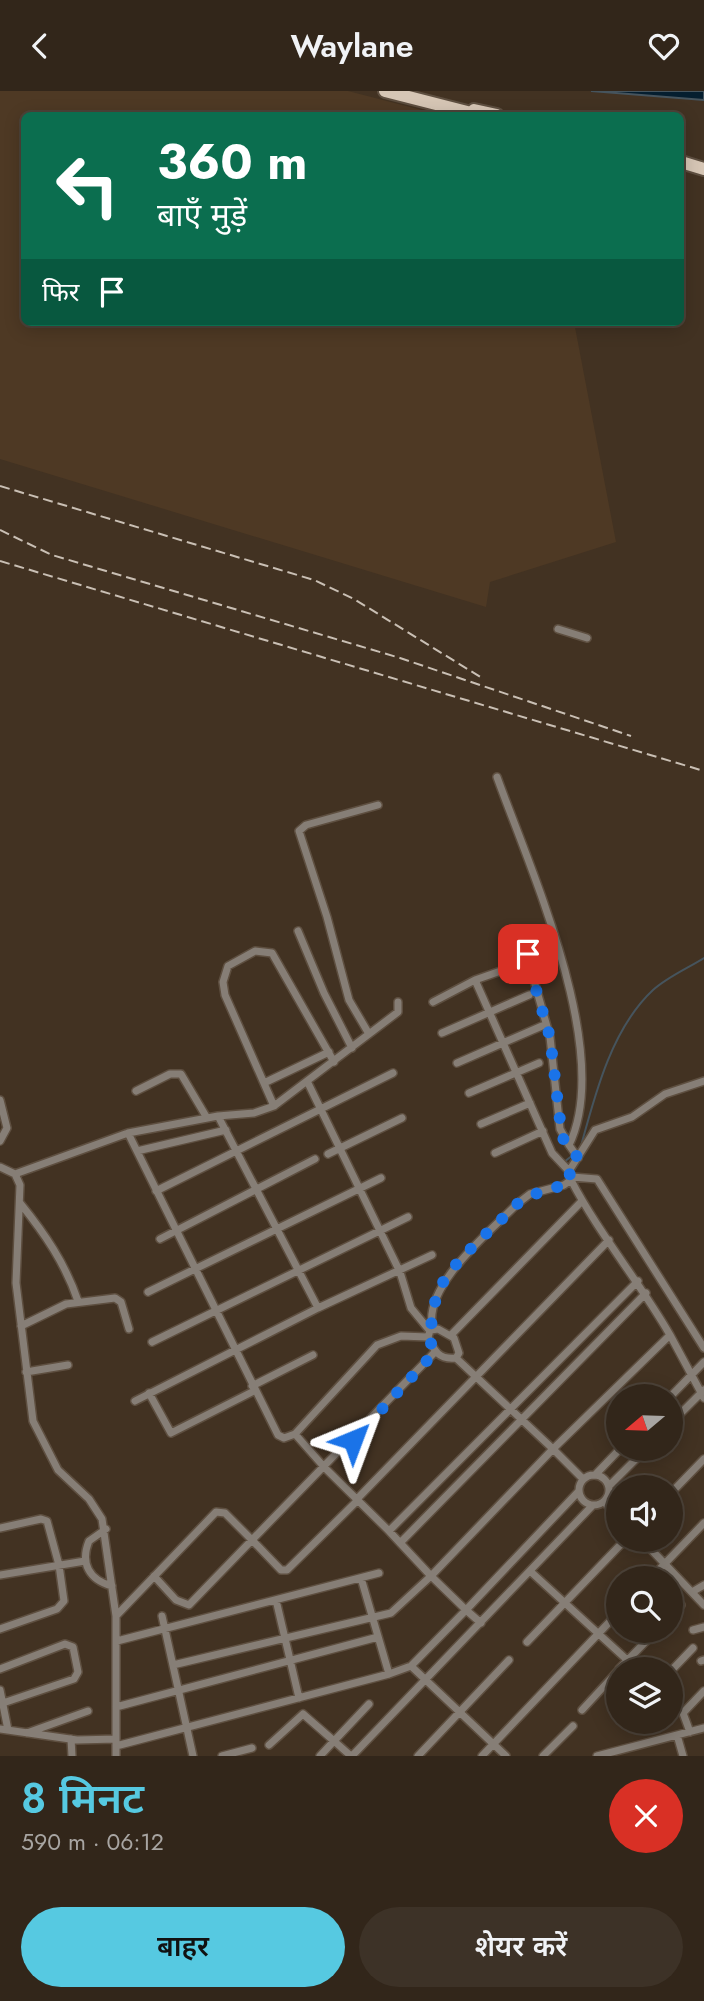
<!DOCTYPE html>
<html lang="hi">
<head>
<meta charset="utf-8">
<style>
  :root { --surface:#32261a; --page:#3d3227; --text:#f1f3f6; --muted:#a8a5a2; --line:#4d4339; --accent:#56c9e1 }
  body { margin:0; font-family:Jost,"Noto Sans Devanagari",sans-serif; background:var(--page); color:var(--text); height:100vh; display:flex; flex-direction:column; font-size:26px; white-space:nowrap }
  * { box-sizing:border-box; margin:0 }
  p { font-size:23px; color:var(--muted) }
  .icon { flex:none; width:38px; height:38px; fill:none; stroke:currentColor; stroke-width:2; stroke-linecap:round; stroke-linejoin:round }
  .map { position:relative; height:1665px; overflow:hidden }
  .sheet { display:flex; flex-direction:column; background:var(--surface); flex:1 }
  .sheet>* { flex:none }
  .banner { position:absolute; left:21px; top:21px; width:663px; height:214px; border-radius:10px; box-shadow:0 4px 18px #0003,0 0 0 2px var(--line); background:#0b6e4f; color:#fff; overflow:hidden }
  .needle { width:46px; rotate:251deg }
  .tools { position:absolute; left:606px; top:1293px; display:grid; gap:14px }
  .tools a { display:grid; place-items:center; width:77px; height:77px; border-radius:50%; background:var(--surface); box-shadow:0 4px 18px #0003,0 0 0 2px var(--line); font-size:35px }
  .pin { position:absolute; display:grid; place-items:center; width:60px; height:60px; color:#fff; margin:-30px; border-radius:14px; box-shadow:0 4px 10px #0006 }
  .me { position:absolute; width:77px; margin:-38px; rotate:44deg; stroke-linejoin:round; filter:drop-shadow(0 0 5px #0008) }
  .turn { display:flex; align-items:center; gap:24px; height:147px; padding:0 21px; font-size:32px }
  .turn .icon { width:91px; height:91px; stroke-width:2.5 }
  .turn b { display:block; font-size:49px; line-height:60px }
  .then { display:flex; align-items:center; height:66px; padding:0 21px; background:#0003; gap:14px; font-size:26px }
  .round { display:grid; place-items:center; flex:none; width:74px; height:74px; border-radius:37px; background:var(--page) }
  .headline { display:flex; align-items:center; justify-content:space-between; height:119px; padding:0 21px }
  h1 { font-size:42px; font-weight:600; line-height:52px; color:var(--accent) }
  .action { display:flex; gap:14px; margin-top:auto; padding:14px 21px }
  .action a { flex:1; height:80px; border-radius:42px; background:var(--accent); color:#111; font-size:28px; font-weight:600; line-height:80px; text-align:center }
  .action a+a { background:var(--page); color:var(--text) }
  header { display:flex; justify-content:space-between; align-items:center; height:91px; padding:0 21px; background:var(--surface); font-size:32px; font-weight:600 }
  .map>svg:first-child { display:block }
  .built { fill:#4e3924 }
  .water { fill:#051e2f; stroke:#46545d; stroke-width:2 }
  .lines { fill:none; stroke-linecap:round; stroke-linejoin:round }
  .stream { stroke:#46545d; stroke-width:2 }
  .minor-casing { stroke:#5e4f40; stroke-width:10 }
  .primary-casing { stroke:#5e4f40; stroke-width:16 }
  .minor { stroke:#867e76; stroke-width:7 }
  .primary { stroke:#d6c6b5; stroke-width:12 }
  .rail { stroke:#c9bfb4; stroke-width:2; stroke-dasharray:10 5; stroke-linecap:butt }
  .route { stroke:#1a73e8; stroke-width:12; stroke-dasharray:0 21.6 }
</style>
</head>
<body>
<header><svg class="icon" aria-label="back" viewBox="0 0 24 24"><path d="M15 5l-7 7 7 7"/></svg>Waylane<svg class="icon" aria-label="heart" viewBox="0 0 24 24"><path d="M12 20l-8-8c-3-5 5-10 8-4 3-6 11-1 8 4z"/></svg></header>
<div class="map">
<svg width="704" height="1665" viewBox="0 0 704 1665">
  <rect width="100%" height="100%" fill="#423222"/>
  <path class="built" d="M0,0H348L441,24H24V231H574L616,451L490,491L486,516L0,368Z"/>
  <path class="water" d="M591,0H704V9Z"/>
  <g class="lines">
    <path class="stream" d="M581,1055C595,1003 612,937 653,899C667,886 688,877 704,867
      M564,1071L573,1064"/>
    <g class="minor-casing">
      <path id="minor" d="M558,538L587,547
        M497,686C530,778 614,962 569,1054L578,1067
        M298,840L324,902L352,957
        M556,855L527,865L550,946L560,1038L569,1054
        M475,889L518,874
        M433,911L475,889L552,1062L569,1080
        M442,942L529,904
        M369,943L349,909L327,826L299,740L306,734L378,714
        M457,972L542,935
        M264,992L329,961
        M308,992L400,1181L411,1217L430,1240
        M136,1000L170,983H181L207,1027
        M469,1002L539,972
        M0,1009L7,1037L0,1050
        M274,1015L225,904L223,891L228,875L255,860L272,862L334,971
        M218,1025L254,1022L274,1015L398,921V911
        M481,1033L530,1012
        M128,1042L218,1025L318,1217
        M137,1060L226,1039
        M495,1062L543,1040
        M328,1063L402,1027
        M0,1076L15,1083L20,1094L16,1192L33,1330L58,1379L89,1408L102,1428L116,1525L216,1421L225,1422L252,1449L435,1261
        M15,1083L128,1042L278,1344L284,1347L295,1343
        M572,1086L597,1088L704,1257
        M571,1089C599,1143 639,1190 670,1244L553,1358L583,1388
        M156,1100L393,982
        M20,1112C45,1143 65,1172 78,1210
        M160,1148L315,1068
        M148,1201L381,1087
        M21,1235L66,1213L115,1207L121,1211L129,1238
        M433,1238C421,1196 490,1141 517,1113L530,1103L564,1094L571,1089L569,1080L595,1039L632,1026L665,1003L704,990
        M431,1239L438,1238L454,1247L459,1262L456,1267
        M430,1240L428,1246C434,1260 439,1269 456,1267L553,1358L431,1485L466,1519L579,1400
        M451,1244L582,1110
        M670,1244L704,1307
        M428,1246L401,1245L377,1254L295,1343L325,1377L389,1440L638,1190
        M152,1251L408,1126
        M26,1281L68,1274
        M252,1295L313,1264
        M149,1302L171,1342L254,1300
        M670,1306L704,1271
        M135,1310L318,1217L432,1164
        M670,1333L704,1299
        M579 1399a15 15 0 1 1 30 0a15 15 0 1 1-30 0Z
        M595,1384L620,1358
        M609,1395L646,1358
        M670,1403L704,1368
        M357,1408L609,1149
        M604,1411L618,1425
        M0,1437L41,1428L47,1430L59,1474L64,1510L57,1518L0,1538
        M106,1438L89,1450C80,1472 89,1489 112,1495
        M642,1449L704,1514
        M400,1452L646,1202
        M530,1480L637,1578
        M0,1484L85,1470
        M154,1485L176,1509L189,1514L252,1449L281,1479H287L358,1409
        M361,1487L389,1583
        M650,1488L704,1432
        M692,1501L704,1494
        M276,1509L299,1607
        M116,1525V1665
        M162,1525L193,1665
        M670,1525L681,1514
        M693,1539L704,1536
        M117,1550L379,1482
        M527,1551L625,1449
        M701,1570L704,1569
        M173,1574L391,1522L431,1485L389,1440
        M411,1575L506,1665
        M0,1578L65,1553L73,1556L78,1581L74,1588L3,1612
        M619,1578L656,1540
        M670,1581L693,1557
        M0,1599L8,1639
        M670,1609L683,1622L690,1641
        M116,1616L378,1546
        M582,1619L618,1580
        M683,1622L704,1600
        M0,1638L77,1649L116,1648
        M27,1642L88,1620
        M677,1644L683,1665
        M71,1648L72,1665
        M269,1654L303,1623L334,1650L369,1613
        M116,1655L389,1583L411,1575L466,1519L481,1532
        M222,1665L252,1657
        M320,1665L334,1650L351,1665
        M352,1665L592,1415
        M418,1665L509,1569
        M482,1665L618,1522
        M543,1665L573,1635
        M597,1665L704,1637"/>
    </g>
    <g class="primary-casing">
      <path id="primary" d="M385,0L479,24
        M474,19L497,24
        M681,71L704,78"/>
    </g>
    <use href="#minor" class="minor"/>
    <use href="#primary" class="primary"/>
    <path class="rail" d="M0,395L314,489L354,508L482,587
      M0,439L52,464L400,567L631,645
      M0,470L704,680"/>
  </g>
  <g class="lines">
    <path class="route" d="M353,1349L435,1261L428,1246C433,1233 432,1215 439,1199C451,1171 495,1136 517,1113C536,1098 557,1100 571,1089L569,1080L578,1067L562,1046L550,946L527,868L528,863"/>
  </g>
</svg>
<div class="tools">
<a><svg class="needle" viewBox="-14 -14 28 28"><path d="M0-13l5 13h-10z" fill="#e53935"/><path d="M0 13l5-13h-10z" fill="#a8a5a2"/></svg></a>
<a><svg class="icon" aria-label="sound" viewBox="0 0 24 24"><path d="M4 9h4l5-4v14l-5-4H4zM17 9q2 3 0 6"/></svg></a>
<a><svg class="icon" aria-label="search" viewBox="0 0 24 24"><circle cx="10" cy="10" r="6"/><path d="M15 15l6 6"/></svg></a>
<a><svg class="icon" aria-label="layers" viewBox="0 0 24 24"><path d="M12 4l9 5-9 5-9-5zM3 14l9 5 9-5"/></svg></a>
</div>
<div class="pin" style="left:528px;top:863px;background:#d93025"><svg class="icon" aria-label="arrive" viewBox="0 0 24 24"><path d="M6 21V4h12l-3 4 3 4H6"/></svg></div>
<svg class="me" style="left:353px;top:1349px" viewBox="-20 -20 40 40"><path d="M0-17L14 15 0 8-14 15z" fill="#1a73e8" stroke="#fff" stroke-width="4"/></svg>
<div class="banner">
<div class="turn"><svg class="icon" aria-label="left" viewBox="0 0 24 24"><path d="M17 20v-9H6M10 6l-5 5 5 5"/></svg><div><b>360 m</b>बाएँ मुड़ें</div></div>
<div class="then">फिर<svg class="icon" aria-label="arrive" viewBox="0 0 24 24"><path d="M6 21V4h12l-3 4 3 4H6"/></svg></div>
</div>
</div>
<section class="sheet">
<div class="headline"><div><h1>8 मिनट</h1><p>590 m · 06:12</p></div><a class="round" style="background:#d93025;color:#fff"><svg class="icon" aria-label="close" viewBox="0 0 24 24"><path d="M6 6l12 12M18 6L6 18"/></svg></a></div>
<div class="action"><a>बाहर</a><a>शेयर करें</a></div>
</section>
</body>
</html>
